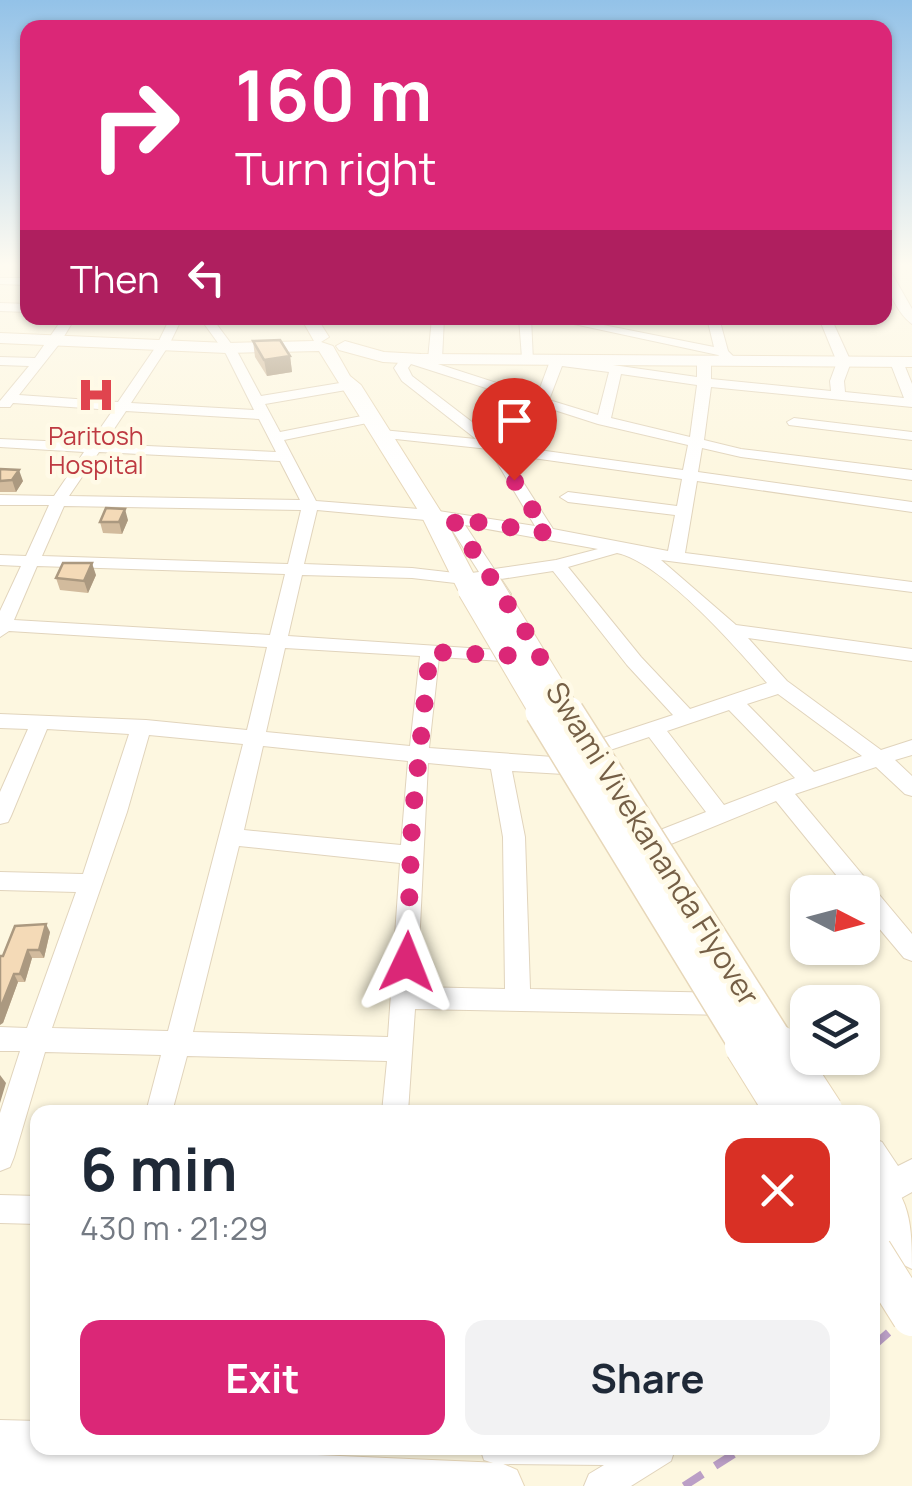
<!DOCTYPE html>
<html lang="en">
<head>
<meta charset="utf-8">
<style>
  :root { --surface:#fff; --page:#f2f2f3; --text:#1f2937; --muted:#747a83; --accent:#db2777 }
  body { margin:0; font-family:Manrope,sans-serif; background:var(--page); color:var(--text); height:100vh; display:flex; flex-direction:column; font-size:38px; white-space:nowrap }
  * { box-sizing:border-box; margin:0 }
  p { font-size:32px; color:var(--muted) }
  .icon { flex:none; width:55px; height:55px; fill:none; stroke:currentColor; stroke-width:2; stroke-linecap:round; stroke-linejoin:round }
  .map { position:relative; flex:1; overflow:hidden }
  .sheet { position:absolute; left:30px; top:1105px; width:850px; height:350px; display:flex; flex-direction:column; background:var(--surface); border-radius:20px; box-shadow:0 2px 8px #0004 }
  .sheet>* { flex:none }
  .hud { position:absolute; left:20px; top:20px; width:872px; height:305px; border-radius:20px; box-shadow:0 2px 8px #0004; background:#db2777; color:#fff; overflow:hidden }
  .needle { width:65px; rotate:96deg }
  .fabs { position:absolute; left:790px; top:875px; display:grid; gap:20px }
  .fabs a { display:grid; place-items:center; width:90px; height:90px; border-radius:20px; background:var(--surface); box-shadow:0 2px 8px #0004; font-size:50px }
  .pin { position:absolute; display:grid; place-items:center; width:85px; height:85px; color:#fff; margin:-102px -42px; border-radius:50% 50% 50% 0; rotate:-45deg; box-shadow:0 0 10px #0007 }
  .pin .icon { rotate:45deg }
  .me { position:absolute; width:110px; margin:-55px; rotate:2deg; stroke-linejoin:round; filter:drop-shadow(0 0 8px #0008) }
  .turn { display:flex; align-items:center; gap:35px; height:210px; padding:0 50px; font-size:45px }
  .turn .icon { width:130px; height:130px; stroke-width:2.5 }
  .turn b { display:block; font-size:70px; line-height:85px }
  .then { display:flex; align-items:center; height:95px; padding:0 50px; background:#0003; gap:20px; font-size:38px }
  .round { display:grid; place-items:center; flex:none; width:105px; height:105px; border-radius:20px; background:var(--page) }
  .head { display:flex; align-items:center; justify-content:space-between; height:170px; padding:0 50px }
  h1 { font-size:60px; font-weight:700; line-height:75px }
  .primary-button { display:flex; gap:20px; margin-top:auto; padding:20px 50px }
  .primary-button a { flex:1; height:115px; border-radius:20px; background:var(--accent); color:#fff; font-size:40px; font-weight:700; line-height:115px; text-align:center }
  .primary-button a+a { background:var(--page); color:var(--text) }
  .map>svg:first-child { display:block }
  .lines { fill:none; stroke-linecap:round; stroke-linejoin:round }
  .street-casing { stroke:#e1d4bc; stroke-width:2 }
  .secondary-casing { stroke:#e7d7b9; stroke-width:2 }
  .street { fill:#fff; fill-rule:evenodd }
  .secondary { fill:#fff; fill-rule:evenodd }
  .rail { stroke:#bb9fc6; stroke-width:8; stroke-dasharray:22 15; stroke-linecap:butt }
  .secondary-bridge-far2-casing { stroke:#e7d7b9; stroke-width:26; stroke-linecap:butt }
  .secondary-bridge-far1-casing { stroke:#e7d7b9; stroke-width:34; stroke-linecap:butt }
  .secondary-bridge-casing { stroke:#e7d7b9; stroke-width:42; stroke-linecap:butt }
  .secondary-bridge-far2 { stroke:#fff; stroke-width:24 }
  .secondary-bridge-far1 { stroke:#fff; stroke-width:31 }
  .secondary-bridge { stroke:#fff; stroke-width:40 }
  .wall { fill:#d2bb9d }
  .shaded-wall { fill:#ab9980 }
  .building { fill:#f4dab7; stroke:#ab9980; stroke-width:2.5 }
  .route { stroke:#db2777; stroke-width:18; stroke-dasharray:0 32.4 }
  .labels { text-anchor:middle; stroke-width:9; stroke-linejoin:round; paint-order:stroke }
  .far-health-label { font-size:25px; fill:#be3a42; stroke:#fffae7 }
  .street-label { font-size:30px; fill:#755f46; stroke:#fffae7 }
</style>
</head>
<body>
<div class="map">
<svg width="912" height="1486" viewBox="0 0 912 1486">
  <rect width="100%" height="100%" fill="#fdf7e0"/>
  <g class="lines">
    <g class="street-casing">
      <path id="street" d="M885,269L891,272L912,309V324C897,313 885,287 885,269Z
        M0,278H28V285L0,284Z
        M0,303L28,304V312L0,311Z
        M63,318H75L60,343L19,395L118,402L157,345L170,318H182L169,345L131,403L254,410L226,354L200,318H212L238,353L261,396L352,381L359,385L352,389L265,404L280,432L372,414L379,418L372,422L284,440L316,501L432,510L535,526L489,449L377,437V431L382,430L476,439L402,381L394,368L403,356H413L537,396L550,361L557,357L697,377V362L704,358L711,362V379L831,391L830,381L837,362L819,318H831L851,362L844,381L845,392L904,398L890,362L902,359L912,384V407L711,387L704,440L741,449L912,470V480L741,457L702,448L698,472L912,502V512L697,481L685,553L912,582V592L661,560L736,625L912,649V661L748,638L787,681L881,750L912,740V755L895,760L912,776V796L905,794L876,767L795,794L912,934V961L904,958L862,908V892H850L776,801L666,846L658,849L650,846L647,840L650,834L706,812L649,737L598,754L588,747L591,742L673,715L627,665L553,571L501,579L511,594L502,599L496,598L485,581L464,584L412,578L302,575L288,636L527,652L529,656L527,660L520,662L439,657L429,748L581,759L588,762L591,767L588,772L581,775L512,771L525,837L530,989L729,993L738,996L741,1004L738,1012L729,1015L415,1009L408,1112H382L387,1061L187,1056L172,1112H146L161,1055L45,1052L14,1157L10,1167L0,1171V1113L20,1051H0V1027L27,1028L76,892L0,890V872L83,874L129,734L47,729L11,816L8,822L0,824V792L28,729L0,728V714L146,720L247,730L267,647L9,631L0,637V611L21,566L0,565V555L26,556L49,505H0V495L54,496L84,452L0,447V439L90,443L113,410L13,403L10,407H0V401L29,366L0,365V357L35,358ZM411,364L598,424L688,445L683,470L502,445L412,376L408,368ZM562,366L609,372L598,415L549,400ZM621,374L697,385L690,437L611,418ZM126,411L259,419L276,452L104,444ZM99,452L280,461L300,500L69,496ZM505,454L682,479L677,506L568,492L560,497L568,502L675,515L668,551L553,529ZM64,506L301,510L288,564L42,556ZM317,510L447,522L479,572L464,574L412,568L304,564ZM465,525L598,549L556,560L494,569ZM617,553C661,562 737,648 767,683L690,709L641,657L568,567ZM37,566L285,574L270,635L14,620ZM285,648L420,656L410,746L266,732ZM778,694L862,756L814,772L747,704ZM729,710L795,778L724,805L667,731ZM149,735L243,744L168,1031L52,1028L127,812ZM263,746L408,761L401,845L244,830ZM428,763L491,769L503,837L505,989L417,987ZM239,846L400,863L388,1037L193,1032Z
        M432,318H444L442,359L435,363L428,359Z
        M519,318H531L533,361L522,358Z
        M546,318H568L714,347L707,318H719L728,351L737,360L730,364L718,355Z
        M794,418L912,432V440L789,425L787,422Z
        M872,1138L882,1142L898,1166L912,1159V1192L896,1201C869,1190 872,1163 872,1138Z
        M0,1195L38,1196V1224L0,1223Z
        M0,1420L38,1421V1448L50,1449L38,1453L0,1452Z
        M480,1448H675V1449L671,1461L631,1486H584L589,1474L604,1465L496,1464L484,1460Z"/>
    </g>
    <g class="secondary-casing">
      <path id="secondary" d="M301,318H317L329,337L321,342L333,346L350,376L361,385L443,515L482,590L478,595L470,597L458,590L421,515L319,351L227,353L0,343V333L227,343L314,341Z
        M345,341L384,352L421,354L912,357V367L421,364L383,362L339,350L336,346Z
        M872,1170C912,1187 912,1231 912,1269C871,1252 872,1208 872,1170Z
        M0,1440L38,1442V1448H160L501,1463L517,1470L524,1486H0Z"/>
    </g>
    <use href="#street" class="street"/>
    <use href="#secondary" class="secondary"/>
    <path class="rail" d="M872,1347L912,1312
      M684,1486L743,1448"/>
    <g class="secondary-bridge-far2-casing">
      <path id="secondary-bridge-far2" d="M490,585L569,714
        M470,590L543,714"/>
    </g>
    <g class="secondary-bridge-far1-casing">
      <path id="secondary-bridge-far1" d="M541,712L747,1049
        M568,712L782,1049"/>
    </g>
    <g class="secondary-bridge-casing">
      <path id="secondary-bridge" d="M745,1046L786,1112
        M780,1046L823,1112
        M872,1252L912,1316"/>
    </g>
    <use href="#secondary-bridge-far2" class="secondary-bridge-far2"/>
    <use href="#secondary-bridge-far1" class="secondary-bridge-far1"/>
    <use href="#secondary-bridge" class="secondary-bridge"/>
  </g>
  <path class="wall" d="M253,341L290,356L292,372L267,376L255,357Z
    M0,469L23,481L16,492H0Z
    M128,520L122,534L103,533L100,522Z
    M96,575L88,593L60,590L56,578Z
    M50,932L44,958H32L25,982H18L3,1023V956Z"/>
  <path class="shaded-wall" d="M290,356L292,372L267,376L264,360Z
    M19,470L23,481L16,492L12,480Z
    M125,509L128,520L122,534L119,522Z
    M92,563L96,575L88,593L84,581Z
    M46,924L50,932L44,958L39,950Z
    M28,950L32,958L25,982L20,974Z
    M14,974L18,982L3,1023L0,1025V1009Z
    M0,1075L6,1083L0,1103Z"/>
  <path class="building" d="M280,340L290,356L264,360L253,341Z
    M0,469L19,470L12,480L0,481Z
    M106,508L125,509L119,522H100Z
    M63,563H92L84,581L56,578Z
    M46,924L39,950H28L20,974H14L0,1009V956H3L15,926Z"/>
  <linearGradient id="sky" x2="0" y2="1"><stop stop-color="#93c2e8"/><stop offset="0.56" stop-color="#fefbf1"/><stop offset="1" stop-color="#fefbf1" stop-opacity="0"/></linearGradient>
  <rect width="912" height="473" fill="url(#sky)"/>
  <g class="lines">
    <path class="route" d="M407,962L412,822L430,652L542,657L452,518L547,533L514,480"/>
  </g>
  <defs>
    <g id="hospital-bare" transform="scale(3)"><path d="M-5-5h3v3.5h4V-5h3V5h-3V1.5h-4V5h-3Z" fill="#e0444e" stroke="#fffae7" stroke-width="2.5" paint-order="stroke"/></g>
  </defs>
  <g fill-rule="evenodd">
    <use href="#hospital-bare" x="96" y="395"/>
  </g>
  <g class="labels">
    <g class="far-health-label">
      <text x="96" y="445">Paritosh<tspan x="96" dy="29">Hospital</tspan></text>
    </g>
    <g class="street-label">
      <text transform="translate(652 844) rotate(58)" y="10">Swami Vivekananda Flyover</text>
    </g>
  </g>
</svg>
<div class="fabs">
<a><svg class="needle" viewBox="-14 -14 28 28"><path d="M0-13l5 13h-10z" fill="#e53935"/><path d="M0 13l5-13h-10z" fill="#747a83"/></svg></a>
<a><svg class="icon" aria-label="layers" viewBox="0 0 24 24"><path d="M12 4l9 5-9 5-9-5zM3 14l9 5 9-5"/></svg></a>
</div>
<div class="pin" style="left:514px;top:480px;background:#d93025"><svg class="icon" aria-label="arrive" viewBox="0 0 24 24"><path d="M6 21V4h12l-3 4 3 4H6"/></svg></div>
<svg class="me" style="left:407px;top:962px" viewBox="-20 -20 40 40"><path d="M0-17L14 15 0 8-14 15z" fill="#db2777" stroke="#fff" stroke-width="4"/></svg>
<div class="hud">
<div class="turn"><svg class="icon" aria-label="right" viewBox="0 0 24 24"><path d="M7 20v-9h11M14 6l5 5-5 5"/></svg><div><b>160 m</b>Turn right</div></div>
<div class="then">Then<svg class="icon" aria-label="left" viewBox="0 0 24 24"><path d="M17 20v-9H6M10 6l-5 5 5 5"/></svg></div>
</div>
<section class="sheet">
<div class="head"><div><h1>6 min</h1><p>430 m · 21:29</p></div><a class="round" style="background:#d93025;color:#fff"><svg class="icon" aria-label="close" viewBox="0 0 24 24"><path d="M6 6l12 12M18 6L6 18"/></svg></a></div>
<div class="primary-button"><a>Exit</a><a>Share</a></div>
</section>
</div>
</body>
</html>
